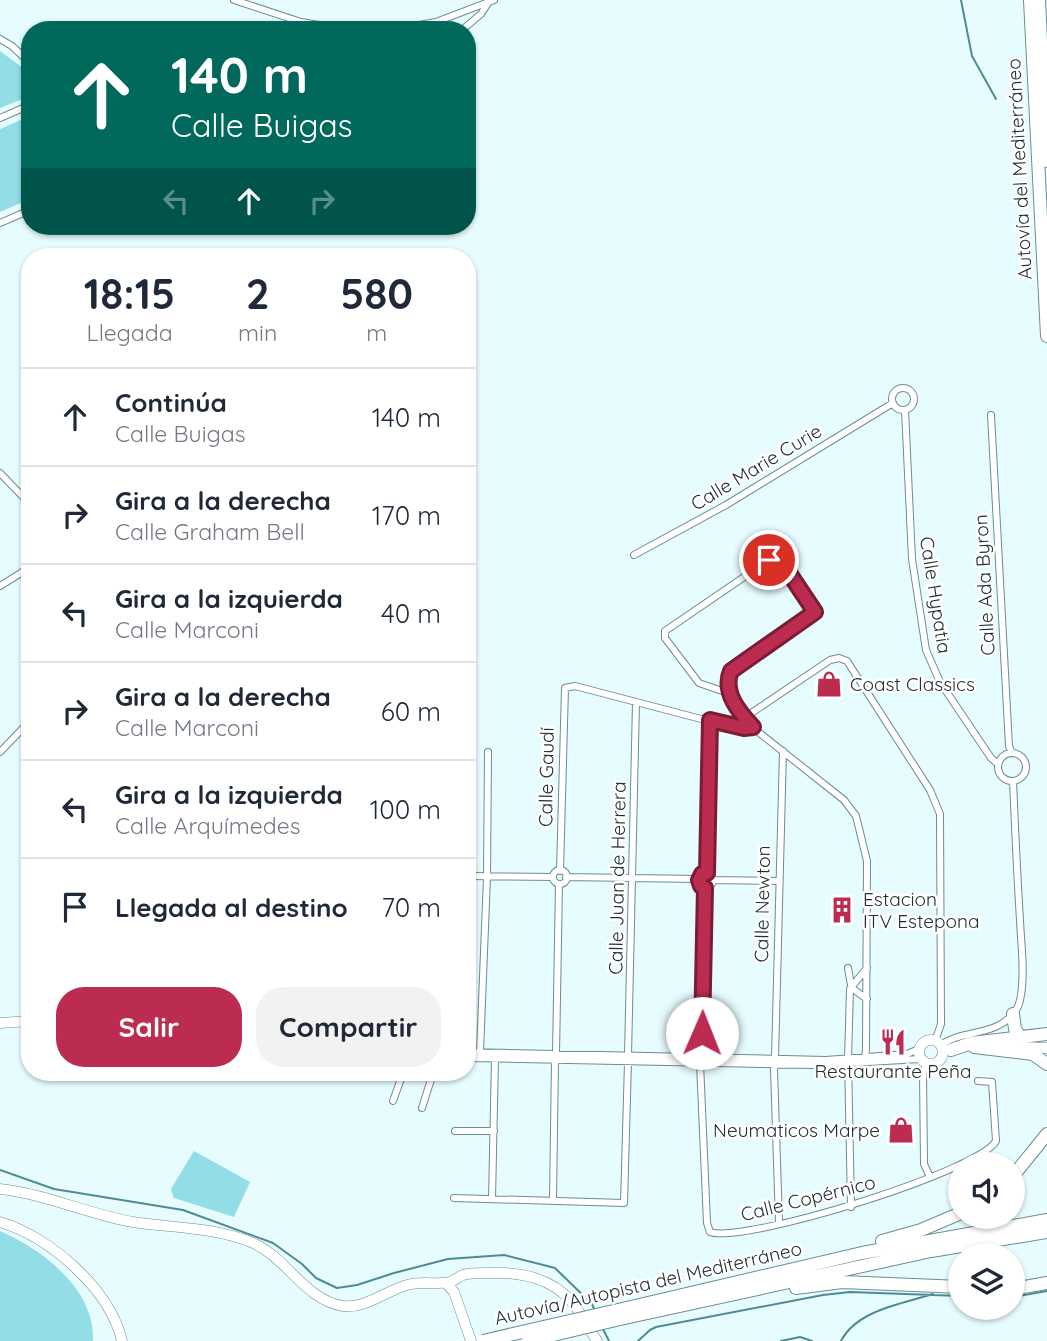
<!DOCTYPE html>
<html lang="es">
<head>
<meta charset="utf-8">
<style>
  :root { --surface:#fff; --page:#f2f2f3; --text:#1f2937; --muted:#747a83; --line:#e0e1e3; --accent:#bc2c50 }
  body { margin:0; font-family:Quicksand,sans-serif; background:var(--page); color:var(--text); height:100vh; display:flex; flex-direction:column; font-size:26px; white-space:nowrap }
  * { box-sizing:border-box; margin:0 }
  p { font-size:23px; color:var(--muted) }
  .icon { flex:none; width:38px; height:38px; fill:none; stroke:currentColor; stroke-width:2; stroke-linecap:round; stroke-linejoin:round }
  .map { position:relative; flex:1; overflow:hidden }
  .drawer { position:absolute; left:21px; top:248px; width:455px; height:833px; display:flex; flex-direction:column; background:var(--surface); border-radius:28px; box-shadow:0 2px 5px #0004 }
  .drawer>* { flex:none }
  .hud { position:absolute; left:21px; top:21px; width:455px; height:214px; border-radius:28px; box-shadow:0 2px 5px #0004; background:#00695c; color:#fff; overflow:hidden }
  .tools { position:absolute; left:948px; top:1152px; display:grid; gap:14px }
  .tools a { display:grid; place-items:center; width:77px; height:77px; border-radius:50%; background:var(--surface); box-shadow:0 2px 5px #0004; font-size:35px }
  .pin { position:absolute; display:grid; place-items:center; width:60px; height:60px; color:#fff; margin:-30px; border:4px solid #fff; border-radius:50%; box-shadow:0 2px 7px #0007 }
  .me { position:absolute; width:77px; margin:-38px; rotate:1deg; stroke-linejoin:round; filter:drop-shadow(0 0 5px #0008) }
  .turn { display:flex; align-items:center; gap:24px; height:147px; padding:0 35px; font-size:32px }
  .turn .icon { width:91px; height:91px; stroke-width:2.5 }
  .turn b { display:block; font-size:49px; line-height:60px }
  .lanes { display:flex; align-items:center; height:66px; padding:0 35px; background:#0003; justify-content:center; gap:35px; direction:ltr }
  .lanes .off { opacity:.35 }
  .eta { display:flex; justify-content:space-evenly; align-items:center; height:119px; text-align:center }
  .eta b { font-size:42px; font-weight:700; line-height:49px }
  .primary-button { display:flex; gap:14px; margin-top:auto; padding:14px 35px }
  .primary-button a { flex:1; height:80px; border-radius:28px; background:var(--accent); color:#fff; font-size:28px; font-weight:700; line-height:80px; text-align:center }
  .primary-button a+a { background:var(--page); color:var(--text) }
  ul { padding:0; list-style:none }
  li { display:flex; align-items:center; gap:21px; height:98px; padding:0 35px; border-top:2px solid var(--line) }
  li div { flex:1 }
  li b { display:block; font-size:26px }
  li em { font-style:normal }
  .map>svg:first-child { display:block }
  .green { fill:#92dde6 }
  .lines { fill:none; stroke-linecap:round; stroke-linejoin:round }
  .stream { stroke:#4d8c94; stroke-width:2 }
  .street-casing { stroke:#6c8d91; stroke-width:8 }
  .secondary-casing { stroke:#6c8d91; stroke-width:11 }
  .highway-casing { stroke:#6c8d91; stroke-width:14 }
  .street { stroke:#fff; stroke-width:6 }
  .secondary { stroke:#fff; stroke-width:10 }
  .highway { stroke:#fff; stroke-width:12 }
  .highway-bridge-casing { stroke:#6c8d91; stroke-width:14; stroke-linecap:butt }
  .highway-bridge { stroke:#fff; stroke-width:12 }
  .route-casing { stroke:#7a1d34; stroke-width:18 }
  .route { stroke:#bc2c50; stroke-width:12 }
  .labels { text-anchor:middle; stroke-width:5; stroke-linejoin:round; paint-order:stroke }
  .street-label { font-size:19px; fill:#223031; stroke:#fff }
  .poi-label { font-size:19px; fill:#223031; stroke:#fff; text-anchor:start }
</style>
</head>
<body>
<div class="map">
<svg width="1047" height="1341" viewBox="0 0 1047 1341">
  <rect width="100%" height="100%" fill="#e7fcff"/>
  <path class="green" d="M0,51C21,67 30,68 30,96L0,108Z
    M30,116V199L0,212V129Z
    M194,1151L250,1182L234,1217L174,1198L171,1189Z
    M0,1231C43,1250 95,1289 93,1341H0Z"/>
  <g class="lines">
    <path class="stream" d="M961,0L972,56L996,99
      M0,1170L54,1189L183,1210L273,1243L302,1264L316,1278L337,1288L357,1285L394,1273L448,1259L504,1255L555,1268L592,1304L595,1311
      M1013,1297L1047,1291
      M603,1329L609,1341
      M638,1341L650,1330L656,1327L823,1295L850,1292L961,1296
      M781,1341L800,1337L812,1341
      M841,1341C857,1310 902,1304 933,1294"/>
    <g class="street-casing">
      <path id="street" d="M234,0L301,22L349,30
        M390,30L436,22L494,0
        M462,30L481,14L488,3
        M0,39L12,46L30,63
        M0,118L30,105
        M0,223L30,210
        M892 399a11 11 0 1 1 22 0a11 11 0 1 1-22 0Z
        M905,410L912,559L926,650L940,682L991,758L998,764
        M991,415L1009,746L1012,753
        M0,473L30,504
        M634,555L726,505L893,403
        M0,586L21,573L30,565
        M728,693L699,683L665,638V631L769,560L776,559L781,561L815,612L731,671C721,694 742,715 757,731L844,800L856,816L867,861L866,1048L865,1060L859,1063
        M721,723L744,718L830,660L839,658L847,661L930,790L940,814L941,1024L935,1041
        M0,752L30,721
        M998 767a14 14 0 1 1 28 0a14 14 0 1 1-28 0Z
        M553 877a7 7 0 1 1 14 0a7 7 0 1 1-14 0Z
        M560,871L565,688L575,686L728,726L744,728L753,727
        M699 880a7 7 0 1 1 14 0a7 7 0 1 1-14 0Z
        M707,873L710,720
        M467,876L553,877
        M566,877L699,879
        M713,880L778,881
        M848,968L851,985
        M853,985L867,968
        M850,989L848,1059L851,1207
        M853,989L867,999
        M941,1045C963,1029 994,1037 1013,1014C1018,1009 1020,1002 1021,995C1025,971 1021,944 1020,920C1017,874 1015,827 1013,781
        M467,1052L826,1060L907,1054L919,1049
        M480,1052L487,877L488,752
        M556,1054L559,884
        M628,1055L636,702
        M702,1057L705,888
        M467,1058L815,1065L920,1059
        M775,1058L783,751
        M700,1063L707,1223L710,1232C744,1244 980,1171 996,1141L992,1082L978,1081
        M926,1064L923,1073L924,1164L930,1177
        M776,1065L774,1069L779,1223
        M393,1101L403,1073
        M422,1108L433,1073
        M455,1131H494
        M454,1198L624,1203L628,1062
        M492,1199L495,1058
        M553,1200L555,1060"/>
    </g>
    <g class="secondary-casing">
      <path id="secondary" d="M0,1023L30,1021
        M919 1052a12 12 0 1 1 24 0a12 12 0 1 1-24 0Z
        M995,1046L1047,1048
        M0,1189C46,1194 88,1214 133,1222C172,1228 216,1227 253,1243C287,1258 305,1300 343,1306C365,1309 386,1291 407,1285C421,1281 436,1285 449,1282C454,1281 458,1277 463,1275C472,1272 485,1273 495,1273C522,1272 552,1279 571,1301C581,1312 588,1328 597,1341
        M0,1222C50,1237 110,1289 122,1341
        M446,1283L454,1292L471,1341"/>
    </g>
    <g class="highway-casing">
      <path id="highway" d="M1030,0L1047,336
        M1039,0L1047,161
        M1013,1014L1015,1029L1020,1037
        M974,1047L1033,1054L1047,1064
        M951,1050L971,1043L1047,1034
        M1013,1176L1047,1134
        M882,1241L921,1230L961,1213
        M796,1288L842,1282L961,1287
        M1013,1289L1047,1283
        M618,1310L862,1253L1047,1220
        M620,1319L931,1251L1047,1232"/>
    </g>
    <use href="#street" class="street"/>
    <use href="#secondary" class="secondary"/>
    <use href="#highway" class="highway"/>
    <g class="highway-bridge-casing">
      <path id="highway-bridge" d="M483,1341L618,1310
        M528,1341L620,1319"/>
    </g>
    <use href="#highway-bridge" class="highway-bridge"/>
  </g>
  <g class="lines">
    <g class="route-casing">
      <path id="route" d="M702,1033L705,888L701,886L699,880L702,874L707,873L710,720L744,728L753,727C739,712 722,692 731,671L815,612L781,561L769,560"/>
    </g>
    <use href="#route" class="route"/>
  </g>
  <defs>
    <g id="shop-bare" transform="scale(2.1)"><path d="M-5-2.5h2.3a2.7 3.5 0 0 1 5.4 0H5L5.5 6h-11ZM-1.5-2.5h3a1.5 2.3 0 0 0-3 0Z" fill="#bc2c50" stroke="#fff" stroke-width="2.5" paint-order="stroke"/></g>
    <g id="building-bare" transform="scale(2.1)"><path d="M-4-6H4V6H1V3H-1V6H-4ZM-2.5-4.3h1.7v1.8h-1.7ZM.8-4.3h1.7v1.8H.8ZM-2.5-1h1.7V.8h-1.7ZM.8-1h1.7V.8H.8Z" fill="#bc2c50" stroke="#fff" stroke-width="2.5" paint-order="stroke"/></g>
    <g id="restaurant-bare" transform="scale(2.1)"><path d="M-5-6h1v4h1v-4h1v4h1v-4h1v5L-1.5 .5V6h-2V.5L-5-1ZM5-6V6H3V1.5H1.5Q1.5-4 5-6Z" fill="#bc2c50" stroke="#fff" stroke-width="2.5" paint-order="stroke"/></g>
  </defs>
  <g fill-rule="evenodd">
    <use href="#shop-bare" x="829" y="684"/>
    <use href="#building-bare" x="842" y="910"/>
    <use href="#restaurant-bare" x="893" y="1042"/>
    <use href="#shop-bare" x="901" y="1130"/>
  </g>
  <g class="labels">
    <g class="street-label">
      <text transform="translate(1019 169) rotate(-93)" y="7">Autovía del Mediterráneo</text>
      <text transform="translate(756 467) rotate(-31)" y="7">Calle Marie Curie</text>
      <text transform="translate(984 585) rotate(-93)" y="7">Calle Ada Byron</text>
      <text transform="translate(936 595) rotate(81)" y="7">Calle Hypatia</text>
      <text transform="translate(546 777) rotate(-89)" y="7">Calle Gaudí</text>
      <text transform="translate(617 878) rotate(-89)" y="7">Calle Juan de Herrera</text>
      <text transform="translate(762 904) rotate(-89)" y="7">Calle Newton</text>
      <text transform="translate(808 1198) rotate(-14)" y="7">Calle Copérnico</text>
      <text transform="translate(648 1283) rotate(-13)" y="7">Autovía/Autopista del Mediterráneo</text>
    </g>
    <g class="poi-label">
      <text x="850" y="691">Coast Classics</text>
      <text x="863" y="906">Estacion<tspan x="863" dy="22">ITV Estepona</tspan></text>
      <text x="893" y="1078" text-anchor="middle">Restaurante Peña</text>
      <text x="880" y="1137" text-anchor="end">Neumaticos Marpe</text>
    </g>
  </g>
</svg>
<div class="tools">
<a><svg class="icon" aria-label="sound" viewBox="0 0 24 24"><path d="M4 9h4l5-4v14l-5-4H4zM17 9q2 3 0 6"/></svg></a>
<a><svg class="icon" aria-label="layers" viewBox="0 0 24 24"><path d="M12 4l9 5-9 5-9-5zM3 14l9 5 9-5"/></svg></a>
</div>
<div class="pin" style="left:769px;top:560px;background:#d93025"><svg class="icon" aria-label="arrive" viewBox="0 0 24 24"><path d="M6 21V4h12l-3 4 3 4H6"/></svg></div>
<svg class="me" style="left:702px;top:1033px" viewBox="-20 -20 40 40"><circle r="19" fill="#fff"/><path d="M0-13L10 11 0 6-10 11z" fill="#bc2c50"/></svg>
<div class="hud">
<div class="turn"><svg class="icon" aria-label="ahead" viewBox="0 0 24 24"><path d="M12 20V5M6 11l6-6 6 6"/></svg><div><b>140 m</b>Calle Buigas</div></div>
<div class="lanes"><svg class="icon off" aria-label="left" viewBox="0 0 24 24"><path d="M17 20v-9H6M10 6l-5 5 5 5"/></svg><svg class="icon" aria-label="ahead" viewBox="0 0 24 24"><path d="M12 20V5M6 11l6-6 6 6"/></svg><svg class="icon off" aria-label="right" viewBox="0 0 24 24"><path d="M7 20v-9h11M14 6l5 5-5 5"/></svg></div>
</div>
<section class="drawer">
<div class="eta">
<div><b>18:15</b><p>Llegada</p></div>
<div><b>2</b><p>min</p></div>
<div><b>580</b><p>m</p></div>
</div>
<ul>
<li><svg class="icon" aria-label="ahead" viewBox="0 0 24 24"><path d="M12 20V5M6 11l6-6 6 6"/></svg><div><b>Continúa</b><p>Calle Buigas</p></div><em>140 m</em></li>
<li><svg class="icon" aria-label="right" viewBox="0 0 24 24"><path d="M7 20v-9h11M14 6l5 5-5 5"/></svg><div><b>Gira a la derecha</b><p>Calle Graham Bell</p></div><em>170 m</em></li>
<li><svg class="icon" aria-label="left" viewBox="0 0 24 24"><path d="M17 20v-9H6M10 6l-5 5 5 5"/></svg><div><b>Gira a la izquierda</b><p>Calle Marconi</p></div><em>40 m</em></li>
<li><svg class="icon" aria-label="right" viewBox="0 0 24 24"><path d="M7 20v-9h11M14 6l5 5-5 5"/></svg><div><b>Gira a la derecha</b><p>Calle Marconi</p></div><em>60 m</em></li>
<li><svg class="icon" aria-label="left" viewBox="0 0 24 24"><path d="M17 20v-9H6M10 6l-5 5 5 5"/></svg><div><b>Gira a la izquierda</b><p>Calle Arquímedes</p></div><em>100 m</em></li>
<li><svg class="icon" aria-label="arrive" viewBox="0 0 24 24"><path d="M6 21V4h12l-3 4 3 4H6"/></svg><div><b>Llegada al destino</b></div><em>70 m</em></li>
</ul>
<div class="primary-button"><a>Salir</a><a>Compartir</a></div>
</section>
</div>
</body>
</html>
